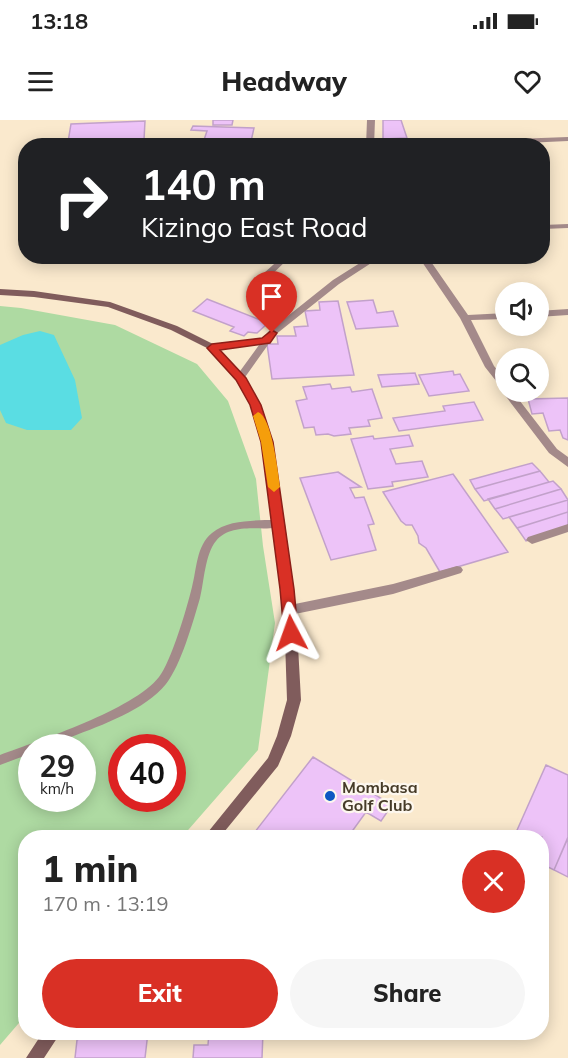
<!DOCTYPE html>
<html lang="en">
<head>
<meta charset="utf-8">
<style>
  :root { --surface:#fff; --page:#f6f6f6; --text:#222; --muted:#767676; --accent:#d93025 }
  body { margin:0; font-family:Mulish,sans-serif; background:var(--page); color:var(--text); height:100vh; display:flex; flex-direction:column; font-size:22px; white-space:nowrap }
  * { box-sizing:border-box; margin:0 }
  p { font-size:20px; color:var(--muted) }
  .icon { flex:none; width:33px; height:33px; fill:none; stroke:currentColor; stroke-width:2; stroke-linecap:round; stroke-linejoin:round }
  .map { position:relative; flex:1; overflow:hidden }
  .panel { position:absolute; left:18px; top:710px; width:531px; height:210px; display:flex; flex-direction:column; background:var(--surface); border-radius:24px; box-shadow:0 3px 15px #0003 }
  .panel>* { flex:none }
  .guide { position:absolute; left:18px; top:18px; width:532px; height:126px; border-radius:24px; box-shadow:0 3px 15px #0003; background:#202124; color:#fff; overflow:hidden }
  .fabs { position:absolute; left:495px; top:162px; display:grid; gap:12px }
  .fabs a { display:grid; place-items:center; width:54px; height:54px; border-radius:50%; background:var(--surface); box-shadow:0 3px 15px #0003; font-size:30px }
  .speed { position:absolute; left:18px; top:614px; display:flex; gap:12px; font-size:30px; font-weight:700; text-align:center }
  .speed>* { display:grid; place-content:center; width:78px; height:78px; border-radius:50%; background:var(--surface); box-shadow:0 3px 15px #0003; line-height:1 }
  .speed small { font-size:15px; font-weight:400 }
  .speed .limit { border:9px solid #d22; background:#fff; color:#111 }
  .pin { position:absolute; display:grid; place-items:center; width:51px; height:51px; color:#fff; margin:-62px -26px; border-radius:50% 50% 50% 0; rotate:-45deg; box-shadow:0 0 6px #0007 }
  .pin .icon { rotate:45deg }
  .me { position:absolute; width:66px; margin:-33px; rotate:356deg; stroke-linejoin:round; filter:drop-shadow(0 0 4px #0008) }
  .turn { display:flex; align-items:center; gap:21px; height:126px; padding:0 24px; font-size:27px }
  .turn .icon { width:78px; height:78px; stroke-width:2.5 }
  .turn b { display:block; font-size:42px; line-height:51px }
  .round { display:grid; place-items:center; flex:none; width:63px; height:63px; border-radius:32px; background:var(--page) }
  .overview { display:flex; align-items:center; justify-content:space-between; height:102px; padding:0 24px }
  h1 { font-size:36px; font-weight:800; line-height:45px }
  .action { display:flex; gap:12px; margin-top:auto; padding:12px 24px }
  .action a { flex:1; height:69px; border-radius:36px; background:var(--accent); color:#fff; font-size:24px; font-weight:800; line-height:69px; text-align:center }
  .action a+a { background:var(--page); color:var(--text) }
  .status { display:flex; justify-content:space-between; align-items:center; height:42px; padding:0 30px; background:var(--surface); direction:ltr }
  .status svg { height:16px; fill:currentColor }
  header { display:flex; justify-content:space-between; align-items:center; height:78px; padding:0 24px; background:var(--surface); font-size:27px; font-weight:800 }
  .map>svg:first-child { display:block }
  .green { fill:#aedaa2; fill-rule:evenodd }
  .water { fill:#5adde3 }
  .building { fill:#edc3f8; stroke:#c2a1ca; stroke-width:1.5 }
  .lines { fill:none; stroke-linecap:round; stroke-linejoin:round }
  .lane { fill:#a48a8a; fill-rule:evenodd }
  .street { fill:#a48a8a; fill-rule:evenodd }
  .secondary { fill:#805c5c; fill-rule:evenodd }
  .route { fill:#d93025; stroke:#8d1f18; stroke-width:1.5 }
  .slow { fill:#f59e0b }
  .poi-dot { fill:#0d57c2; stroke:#fdf7ee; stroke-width:2 }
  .labels { text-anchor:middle; stroke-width:4.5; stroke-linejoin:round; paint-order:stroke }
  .poi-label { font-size:16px; font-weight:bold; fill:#463b28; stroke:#fdf7ee; text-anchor:start }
</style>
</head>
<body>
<div class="status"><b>13:18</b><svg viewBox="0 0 49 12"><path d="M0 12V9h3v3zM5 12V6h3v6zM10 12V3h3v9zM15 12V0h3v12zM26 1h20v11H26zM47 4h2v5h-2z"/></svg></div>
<header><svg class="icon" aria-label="menu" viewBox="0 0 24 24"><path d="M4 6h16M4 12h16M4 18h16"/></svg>Headway<svg class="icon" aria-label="heart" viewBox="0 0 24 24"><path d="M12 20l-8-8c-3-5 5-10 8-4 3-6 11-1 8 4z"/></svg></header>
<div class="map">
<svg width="568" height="938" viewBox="0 0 568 938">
  <rect width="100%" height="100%" fill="#fae9cd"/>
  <path class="green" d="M0,186L21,188L115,205L197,244L228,281L256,359L263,426L275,503L258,630L182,717H26L25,896L0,925ZM32,627H82V678H32ZM122,627H172V678H122Z"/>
  <path class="water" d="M40,211L54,215L75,260L82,298L71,310H27L6,303L0,290V225L23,215Z"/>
  <path class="building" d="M213,0H233L232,5H213Z
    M383,0H401L407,18L383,19Z
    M145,1L144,20L68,22L71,4Z
    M193,6L254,8L250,26H202L207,11L191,10Z
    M207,179L268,203L257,213L248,212L244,216L230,211L234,207L193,191Z
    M373,180L377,193L393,191L398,206L356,209L347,182Z
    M338,181L354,255L272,259L267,224H278L277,216H296L294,207L308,206L305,191L320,190L319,182Z
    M453,251L454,255L460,254L469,271L429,276L419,255Z
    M415,253L419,264L382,267L378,255Z
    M330,264L332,269L350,267L352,272L372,269L382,298L368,300L370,306L349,308L351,314L334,316L328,314L316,315L314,307L304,308L296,281L307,279L303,267Z
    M568,278V320L563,318L560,310L549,311L543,293L532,294L528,279Z
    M474,282L483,300L399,311L393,298L445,291L443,286Z
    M409,315L413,326L390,329L396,344L422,341L428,357L392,362L393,366L368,369L351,319L373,316L374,319Z
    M532,343L540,351L475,369L470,360Z
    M540,351L549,362L484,381L475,369Z
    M338,352L361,367L350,368L355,378L364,377L374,404L368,405L376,430L331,440L300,358Z
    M453,354L508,432L440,452L426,428L419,423L418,416L412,405H406L401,401L383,372Z
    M553,361L561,369L495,389L488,379Z
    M561,369L568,380L503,399L495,389Z
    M568,380V392L517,408L509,397Z
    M568,392V409L526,421L517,408Z
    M313,637L392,685L381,701L366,692L348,717H251Z
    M546,645L568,655V717L554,750L542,744V717H514Z
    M568,718V757L554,750Z
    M93,912H148L145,938H75L77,920Z
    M209,912H263L262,938H193L194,925H208Z"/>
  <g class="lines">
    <path class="lane" d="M283,136H291L259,167H253V163Z
      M265,400H279L284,404C273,415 234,399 216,421C205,434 204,462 200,478C193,502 181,545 166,564C145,590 102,605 71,617C63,620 54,626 45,627C41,628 36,627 32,627V633L0,645V635C40,620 133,590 159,557C171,542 187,488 192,467C197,449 196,426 212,413C226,401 248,401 265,400Z"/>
    <path class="street" d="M367,0H375L374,26H366Z
      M568,17V21L456,26H382L385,24Z
      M568,104V108L543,109V105Z
      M371,136H382L339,164L275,215L243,260L240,261L235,258L259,225L212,230L207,227L212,224L263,218L269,211L333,160Z
      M418,136H427L468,195L506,193V199L471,200L494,246L506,261V272H513L557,329L568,337V347L549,333L504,274V271L485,247L460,198Z
      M568,189V195L538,197V191Z
      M568,404V412L532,424L526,420L528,417Z
      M457,446L461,447L463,450L461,453L393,474L290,495L286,493L284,490L286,487L290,485L393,464Z"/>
    <path class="secondary" d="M0,169L34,171L110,182L177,206L215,225L243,256L260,285L271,322L285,404L296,490L301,580L291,616L278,646L220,717H204L268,638L277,616L287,580L284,490L273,404L261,322L250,285L236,259L209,229L171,210L108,187L34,177L0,175Z
      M43,912H61L44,938H26Z"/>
  </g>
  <path class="route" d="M272,210L277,213L270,223L220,230L246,258L261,285L273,322L294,469L298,513L296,517H286L284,513L280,469L261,322L250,285L236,260L207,228L212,224L262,218Z"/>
  <path class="slow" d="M258,292C272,297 278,352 280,367L274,372L268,367L261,322L253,296Z"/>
  <circle class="poi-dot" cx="330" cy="676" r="6"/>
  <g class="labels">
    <g class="poi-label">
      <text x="342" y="673">Mombasa<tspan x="342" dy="18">Golf Club</tspan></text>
    </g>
  </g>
</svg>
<div class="fabs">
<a><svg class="icon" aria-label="sound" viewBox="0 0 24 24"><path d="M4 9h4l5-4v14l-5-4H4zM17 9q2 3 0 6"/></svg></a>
<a><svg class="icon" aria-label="search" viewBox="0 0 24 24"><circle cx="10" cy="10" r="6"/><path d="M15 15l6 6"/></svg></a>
</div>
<div class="speed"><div>29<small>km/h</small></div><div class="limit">40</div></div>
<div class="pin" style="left:272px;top:213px;background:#d93025"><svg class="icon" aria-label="arrive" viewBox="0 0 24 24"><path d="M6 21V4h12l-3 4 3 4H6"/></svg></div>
<svg class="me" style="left:291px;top:513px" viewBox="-20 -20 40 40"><path d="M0-17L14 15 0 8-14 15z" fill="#d93025" stroke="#fff" stroke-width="4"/></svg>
<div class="guide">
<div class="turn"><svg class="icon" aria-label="right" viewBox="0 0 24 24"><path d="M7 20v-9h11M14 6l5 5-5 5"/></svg><div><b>140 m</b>Kizingo East Road</div></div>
</div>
<section class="panel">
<div class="overview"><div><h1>1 min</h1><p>170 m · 13:19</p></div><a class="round" style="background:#d93025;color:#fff"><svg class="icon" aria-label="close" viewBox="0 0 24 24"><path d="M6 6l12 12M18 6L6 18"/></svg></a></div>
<div class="action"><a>Exit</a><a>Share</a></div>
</section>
</div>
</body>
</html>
